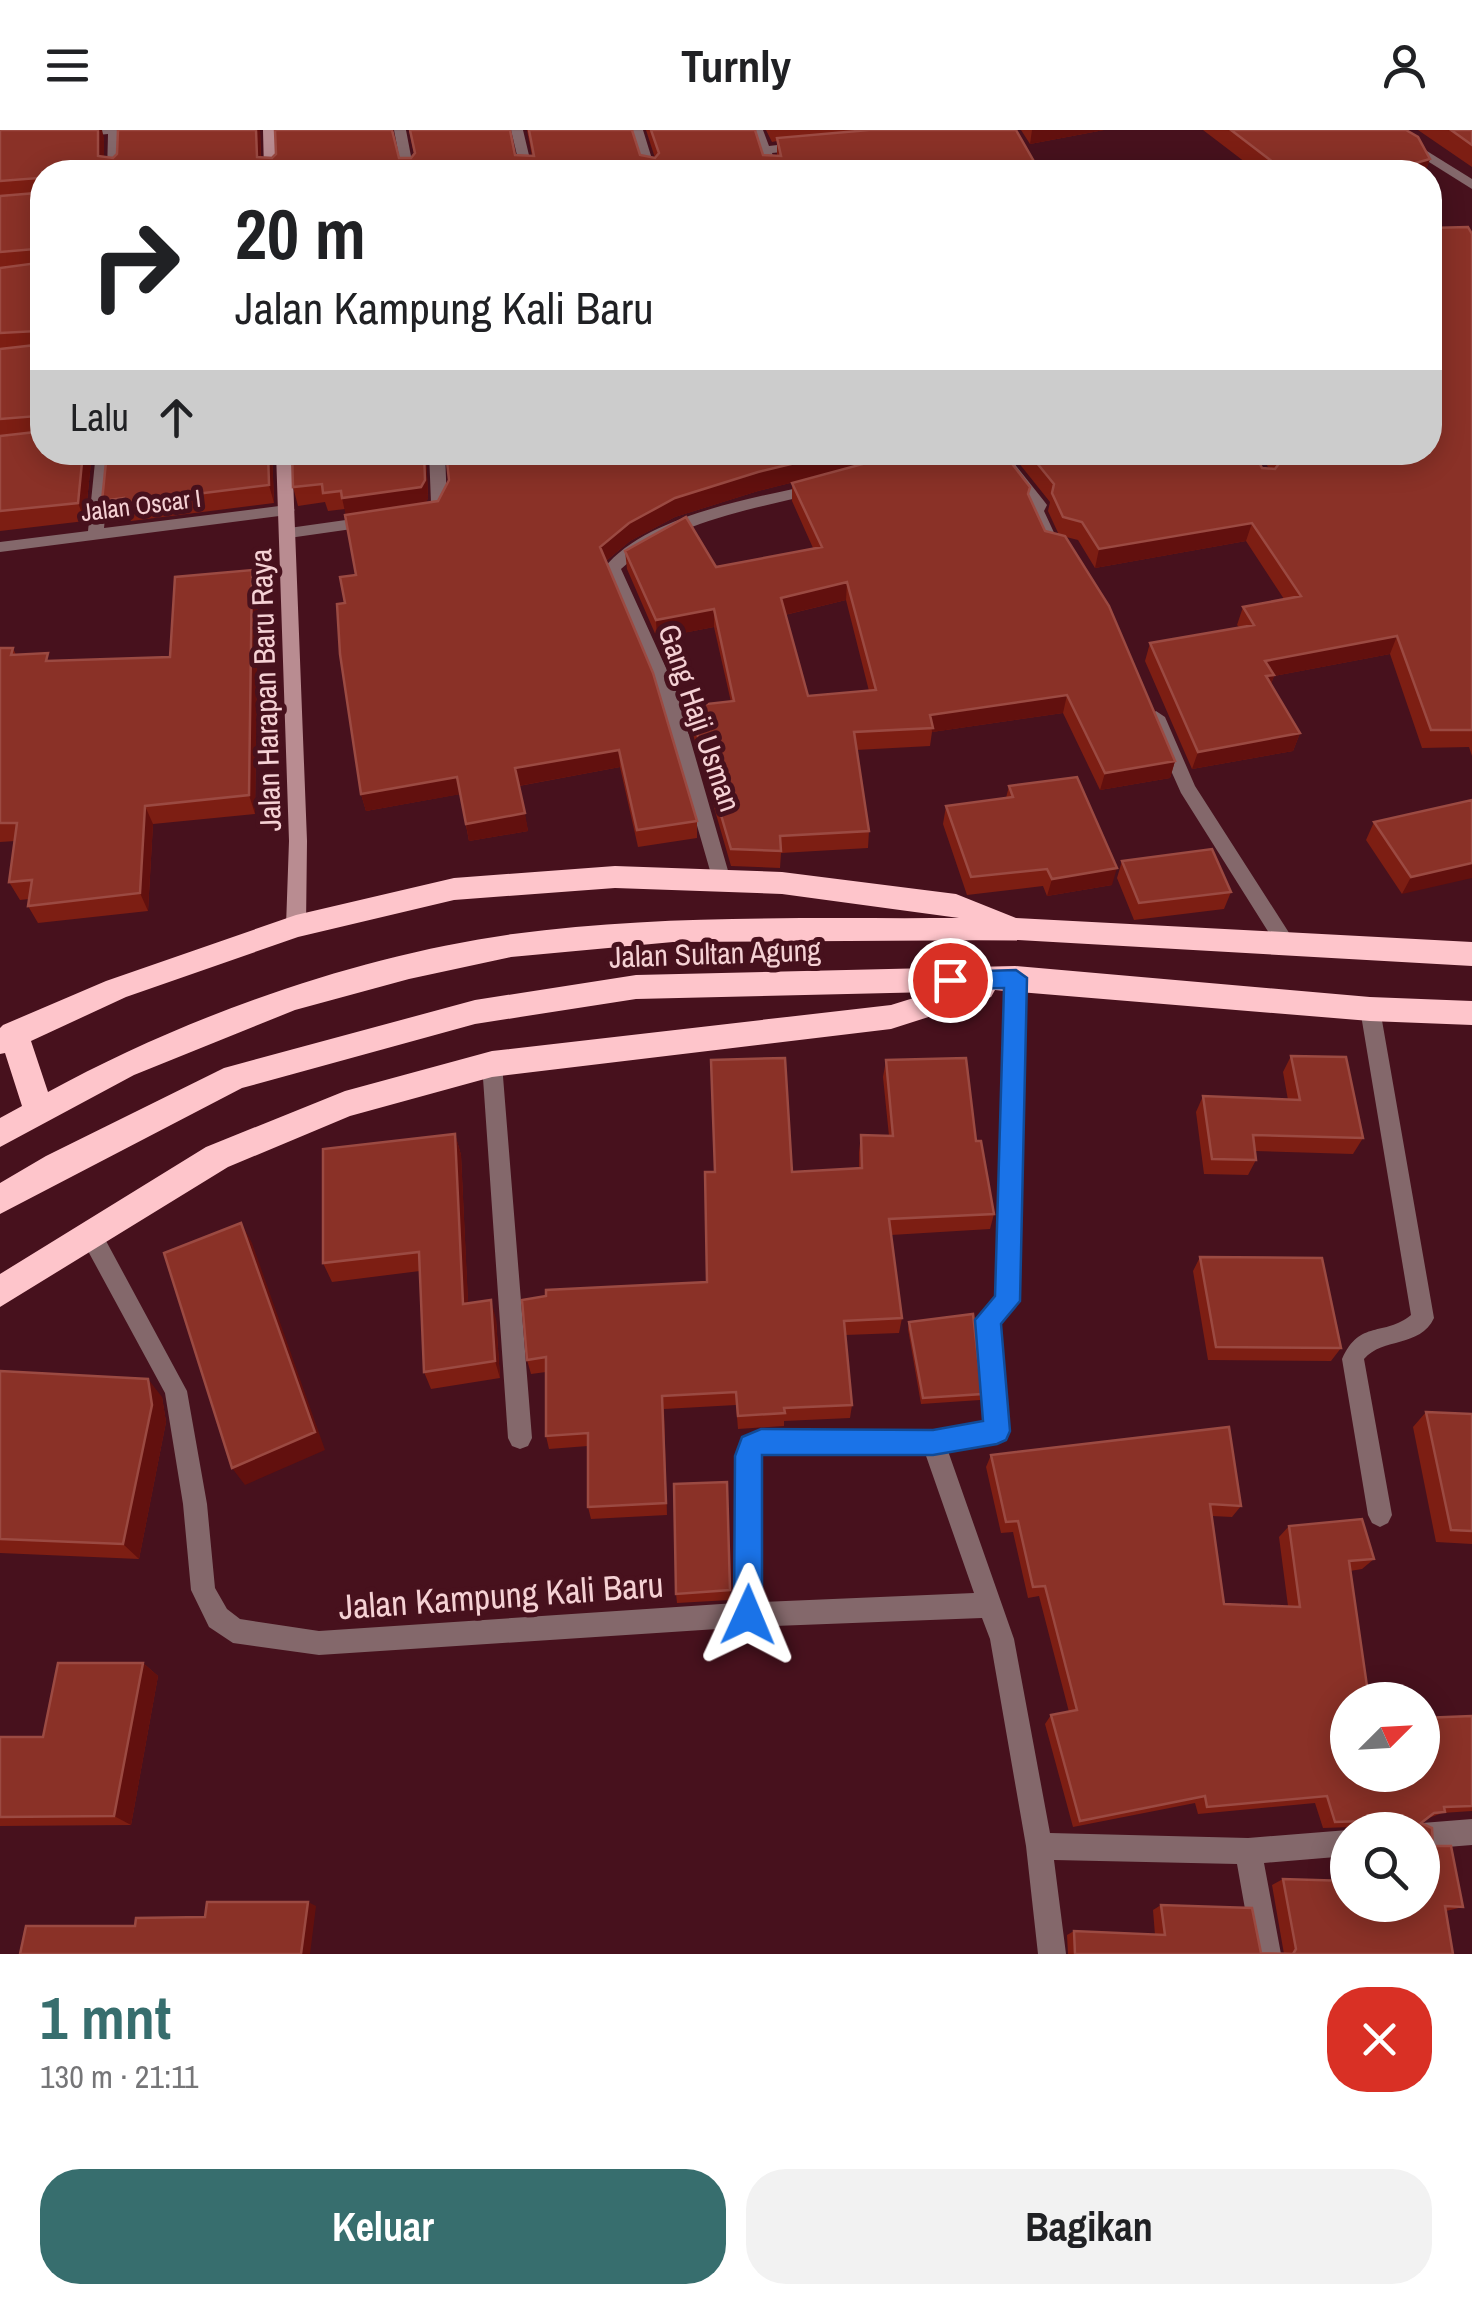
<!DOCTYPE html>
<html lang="id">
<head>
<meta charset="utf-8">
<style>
  :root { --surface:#fff; --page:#f2f2f2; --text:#202124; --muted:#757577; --accent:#376e6e }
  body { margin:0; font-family:"Archivo Narrow",sans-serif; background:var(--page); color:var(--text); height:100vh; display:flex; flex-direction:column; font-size:38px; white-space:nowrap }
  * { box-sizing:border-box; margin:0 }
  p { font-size:32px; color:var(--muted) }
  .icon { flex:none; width:55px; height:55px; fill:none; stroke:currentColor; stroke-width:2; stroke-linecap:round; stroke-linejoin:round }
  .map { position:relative; height:1824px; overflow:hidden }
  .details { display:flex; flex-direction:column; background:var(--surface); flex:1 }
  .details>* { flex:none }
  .banner { position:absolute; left:30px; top:30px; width:1412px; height:305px; border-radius:40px; box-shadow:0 5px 25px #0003; background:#fff; color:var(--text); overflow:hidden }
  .needle { width:65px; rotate:66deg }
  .buttons { position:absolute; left:1330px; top:1552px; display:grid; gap:20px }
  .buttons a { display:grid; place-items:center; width:110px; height:110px; border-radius:50%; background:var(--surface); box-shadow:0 5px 25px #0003; font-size:50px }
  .pin { position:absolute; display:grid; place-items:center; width:85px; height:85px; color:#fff; margin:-42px; border:5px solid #fff; border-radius:50%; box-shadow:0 2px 10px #0007 }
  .me { position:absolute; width:110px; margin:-55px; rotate:1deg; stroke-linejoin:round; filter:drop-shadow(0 0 8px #0008) }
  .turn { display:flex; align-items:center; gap:35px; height:210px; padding:0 40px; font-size:45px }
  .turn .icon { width:130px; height:130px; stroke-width:2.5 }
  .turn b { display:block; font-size:70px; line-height:85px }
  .then { display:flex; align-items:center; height:95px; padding:0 40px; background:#0003; gap:20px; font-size:38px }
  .round { display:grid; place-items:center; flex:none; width:105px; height:105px; border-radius:40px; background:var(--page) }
  .summary { display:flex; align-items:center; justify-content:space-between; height:170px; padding:0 40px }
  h1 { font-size:60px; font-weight:800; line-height:75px; color:var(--accent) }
  .button { display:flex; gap:20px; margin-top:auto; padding:20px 40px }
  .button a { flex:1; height:115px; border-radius:40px; background:var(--accent); color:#fff; font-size:40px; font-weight:800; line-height:115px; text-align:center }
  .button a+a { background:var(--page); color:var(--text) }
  header { display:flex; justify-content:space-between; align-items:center; height:130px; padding:0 40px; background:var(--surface); font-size:45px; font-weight:800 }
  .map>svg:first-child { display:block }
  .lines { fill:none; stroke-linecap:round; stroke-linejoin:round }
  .lane { fill:#84686b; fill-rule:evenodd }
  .street { fill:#84686b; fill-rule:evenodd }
  .secondary { fill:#b98c91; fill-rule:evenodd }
  .highway { fill:#fec5cb; fill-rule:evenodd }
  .wall { fill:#7d1e13; fill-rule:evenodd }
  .shaded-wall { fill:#62100e }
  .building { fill:#8a3127; stroke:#9b4a42; stroke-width:2.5; fill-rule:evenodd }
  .route { fill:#1a73e8; stroke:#114b97; stroke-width:2.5 }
  .labels { text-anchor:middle; stroke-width:10; stroke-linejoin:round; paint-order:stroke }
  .far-street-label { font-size:25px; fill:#f5d1d4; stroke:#47111d }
  .street-label { font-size:30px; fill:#f5d1d4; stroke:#47111d }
  .near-street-label { font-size:35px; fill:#f5d1d4; stroke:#47111d }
</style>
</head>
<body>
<header><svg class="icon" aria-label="menu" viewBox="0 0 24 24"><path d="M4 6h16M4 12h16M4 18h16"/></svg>Turnly<svg class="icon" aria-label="person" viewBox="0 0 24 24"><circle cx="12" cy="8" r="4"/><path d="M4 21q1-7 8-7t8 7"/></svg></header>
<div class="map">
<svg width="1472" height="1824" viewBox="0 0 1472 1824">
  <rect width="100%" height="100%" fill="#47111d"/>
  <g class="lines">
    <path class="lane" d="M1378,0H1393L1472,49V59Z"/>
    <path class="street" d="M73,0H120L119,42H107L108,4L77,7L71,3Z
      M394,0H406L414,42H402Z
      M511,0H523L533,42H521Z
      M631,0H643L656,42H644Z
      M751,0H763L769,16L803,12L809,16L803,20L772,23L778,42H766Z
      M96,322H112L104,398L287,375L295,380L287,385L0,422V412L88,401Z
      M429,322H445L447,375L428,389L420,384L431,373Z
      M990,322H1005L1044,371L1047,375L1044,381L1057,409L1069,411V419L1045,418L1028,381L1031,375Z
      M815,354L823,359L820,362C753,380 674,390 621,439L676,560L731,751L722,758L713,751L658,560L604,438C647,385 751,369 815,354Z
      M374,386L380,387V395L289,408L281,403L289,398Z
      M1156,581L1165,587L1195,656L1293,809L1296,814L1293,819H1279L1181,663L1147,587Z
      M1015,840L1022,842L1025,848L1018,1171L999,1194L1009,1301L1005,1309L948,1321L1014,1509L1050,1703L1248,1708L1348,1700H1349L1348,1726L1264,1733L1281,1824H1253L1237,1734L1054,1730L1066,1824H1038L1026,1716L990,1509L982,1488L748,1497L319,1525L233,1513L209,1497L191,1460L183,1374L165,1263L82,1110L79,1103L82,1096L90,1093L98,1096L187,1261L207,1374L215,1458L227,1479L240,1489L319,1501L736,1473V1325L744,1309L761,1301H933L985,1292L977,1190L996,1167L1005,848L1008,842ZM763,1323H925L974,1463L760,1472V1326Z
      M1370,871L1377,873L1380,879L1434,1188C1420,1218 1383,1207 1364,1229L1392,1385L1388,1393L1380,1397L1372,1393L1368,1385L1342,1229C1360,1189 1384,1207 1411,1185L1360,879L1363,873Z
      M492,926L499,928L502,934L532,1308L528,1316L520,1319L512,1316L508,1308L482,934L485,928Z
      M1472,1689V1715L1422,1719V1700H1411L1422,1693Z"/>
    <path class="secondary" d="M263,0H275L276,42H264Z
      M276,322H292L307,711L306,796L296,804L286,796L289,711Z"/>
    <path class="highway" d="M615,736L782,742L956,764L1016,788L1472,812V836L1018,810L673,812L511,827L409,849L295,880L134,945L0,1017V988L22,976L5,923L0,924V898L3,895L106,851L296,785L454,748ZM615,758L782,764L959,788C810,789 661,784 513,804C356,826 187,886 48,962L31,911L126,867L298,807L454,770Z
      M1015,836L1370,867L1472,871V895L1370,891L995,860L991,867L891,899L492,947L350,986L228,1037L0,1177V1144L206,1017L345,961L492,921L891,875L933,862L636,869L475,894L242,958L0,1084V1053L46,1026L224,938L475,870L636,845Z"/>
  </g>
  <path class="wall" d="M0,0L104,8V27L113,28L260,0L261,27L399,28H411L414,24L409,0H510L515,25L532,26L527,0H632L640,25L655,28L646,0H755L763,25L777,26V11L772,12L766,0H1016L1040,42H42L92,322L85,391L0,401Z
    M1021,0H1104L1030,14Z
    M1203,0H1406L1430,29L1425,42H1258Z
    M1418,0H1472V37Z
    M1468,97L1472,104V626L1469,617L1422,618L1390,524L1274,546L1271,554L1300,603L1293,621L1192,639L1145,531L1150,513L1239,497L1237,495L1243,477L1284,469L1246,411L1095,438L1078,410L1066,407L1109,476L1175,631L1170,648L1100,660L1063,583L932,602L930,616L856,620L869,701L868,718L781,723L780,738L731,736L690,594L689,576L731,572L714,497L657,508L627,439L625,421L686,387L716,437L813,418L792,371V353L814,347L758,361L675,387L630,411L606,431L653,543L697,691V708L638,717L620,637L519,656L528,701L469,711L460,664L366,681L361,664L340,524L337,474L345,473L340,447L356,445L345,379L328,381L325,372L298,376L293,357L292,322H426L428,368L426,372L438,371L449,350L446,322H1003L1030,357L1028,365L1045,401L1059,405L1048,381L1050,372L1010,322H1254L1262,338L1269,339L1260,322H1430V98ZM846,470L869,561L808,566L785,485Z
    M107,322H272L274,373L131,391L129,387L109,389L102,371Z
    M258,459L255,684L153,694L148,781L38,793L28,776L29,769L20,770L9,752L15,711L0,712V518H13L16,525L52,531L170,527Z
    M1009,656L1112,755L1047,766L1043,756L967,765L943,694L946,676L1006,668Z
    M1472,670L1402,764L1366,710L1374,692Z
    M1122,731L1231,762L1224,779L1134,790L1117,748Z
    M1291,926L1363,1008L1353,1024L1255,1021L1256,1030L1248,1045L1204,1044L1196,982L1203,966L1288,970L1283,942Z
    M886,930L976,1011L994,1084L990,1099L891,1105L902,1188L899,1203L845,1205L852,1275L850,1288L784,1291V1296L738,1299L736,1275L664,1279L667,1385L591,1389L588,1377V1316L549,1319L546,1306V1242L531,1244L527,1230L707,1152L792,1042L859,1038V1022L861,1005L889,1006L883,947Z
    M455,1004L461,1025L468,1174L496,1189L500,1248L431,1259L424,1242L420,1141L332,1152L323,1133Z
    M1200,1127L1341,1218L1331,1231L1208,1230L1193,1141Z
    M909,1192L982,1264L980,1270L921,1274L908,1199Z
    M0,1241L162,1267L166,1292L139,1429L0,1423Z
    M1426,1282L1472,1284V1414L1436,1412L1413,1297Z
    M991,1325L1241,1376L1232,1387L1212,1386L1224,1474L1288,1476L1279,1407L1289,1396L1374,1429L1362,1439L1350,1441L1348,1645L1472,1586V1681L1442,1683L1426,1689L1421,1693L1463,1777L1446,1781L1453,1824H1068L1067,1805L1074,1801L1155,1805L1153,1780L1161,1775L1261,1823L1284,1824L1272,1755L1283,1749L1340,1751L1334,1731L1348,1725V1775L1422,1700H1352V1697L1323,1698L1315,1673L1198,1684L1195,1673L1073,1697L1045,1594L1051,1585L1069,1582L1039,1466L1028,1468L1013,1402L1001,1403L986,1337Z
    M727,1352L730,1470L677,1473L676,1464Z
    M143,1533L158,1546L131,1695L0,1696V1607H43Z"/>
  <path class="shaded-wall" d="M98,0H102L104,8V42L98,26Z
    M256,0H260L261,42L257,27Z
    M1032,0H1104L1030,14Z
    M1430,29L1425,42H1384Z
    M83,322H92L85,391L78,373Z
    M268,322H272L274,373L269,355Z
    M424,322H426L428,368L425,376L346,386L342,368Z
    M841,322H916L758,361L675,387L630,411L601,435L600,417L629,393L675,368L758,342Z
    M1252,393L1246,411L1095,438L1099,419Z
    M252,440L258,459L255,684L249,665Z
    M847,452L846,470L780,486L781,468Z
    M714,479V497L657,508L656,490Z
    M1397,506L1390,524L1274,546L1267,563L1265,531Z
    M1067,565L1063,583L932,602L930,585Z
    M1300,603L1293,621L1192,639L1198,622Z
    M619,620L620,637L518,656L515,638Z
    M1175,631L1170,648L1100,660L1105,643Z
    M457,647L461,664L366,681L361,664Z
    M145,676L153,694L148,781L140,763Z
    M525,683L528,701L469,711L466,694Z
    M1472,733V748L1402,764L1411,747Z
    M1117,738L1112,755L1047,766L1052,749Z
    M455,1004L461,1025L469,1192L463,1174Z
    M241,1093L252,1113L325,1320L245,1355L232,1338Z
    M491,1170L496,1189L500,1248L495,1231Z
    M148,1249L162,1267L166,1292L139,1429L123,1414Z
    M143,1533L158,1546L131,1695L114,1686Z
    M308,1772L316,1776L310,1824H301Z"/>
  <path class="building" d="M0,0H98V26L113,28L117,24L118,0H256L257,27L272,28L276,24L275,0H392L399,28H411L415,23L410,0H510L515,25L534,26L529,0H632L640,25L655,28L659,23L651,0H755L763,25L781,26L777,8L869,0H1016L1040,42H42V322H83L78,373L0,381V306L35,302L37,286L0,289V219L35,215L37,201L0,203V138L38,133L39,123L35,119L0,122V66L36,63L38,48L0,51Z
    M1231,0H1406L1418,7L1430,29L1384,42H1286Z
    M1451,0H1472V15Z
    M1468,97L1472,104V600H1431L1397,506L1265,531L1274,545L1266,546L1300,603L1198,622L1150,513L1254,495L1243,477L1301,466L1252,393L1099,419L1082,392L1063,387L1052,363L1054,354L1028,322H1254L1262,338L1275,339L1281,331L1276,322H1430V98Z
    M107,322H268L269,355L124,373V368L102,371Z
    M292,322H424L425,350L421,357L342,368L341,361L323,363L322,354L293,357Z
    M446,322H841L758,342L675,368L629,393L600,417L653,543L697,691L637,700L619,620L515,638L525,683L466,694L457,647L361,664L340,524L337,474L345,473L340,447L356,445L345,385L438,371L449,350Z
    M907,322H1003L1030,357L1028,364L1045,401L1065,406L1109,476L1175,631L1105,643L1067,565L930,585L933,598L854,602L869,701L780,706L781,721L731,719L689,576L734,571L714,479L656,490L625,421L686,387L716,437L822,417L792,353ZM847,452L876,560L808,566L781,468Z
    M252,440L249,665L145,676L140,763L28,776L32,750L9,752L17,693H0V518H13L11,525L48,523L46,531L170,527L175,447Z
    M1077,647L1117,738L1052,749L1047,739L971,747L946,676L1013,667L1009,656Z
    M1472,670V733L1411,747L1374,692Z
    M1212,719L1231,762L1139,773L1122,731Z
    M1291,926L1346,927L1363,1008L1253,1005L1256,1030L1212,1029L1203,966L1300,970Z
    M785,928L792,1042L862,1038L861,1005L893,1006L886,930L966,928L976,1011H981L994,1084L889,1089L902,1188L844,1191L852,1275L784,1278L785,1283L738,1286L736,1262L662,1266L666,1373L588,1377V1303L546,1306V1227L527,1230L522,1170L546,1166V1160L707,1152L705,1042H715L711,930Z
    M455,1004L463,1174L491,1170L495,1231L424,1242L419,1122L323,1133V1019Z
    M241,1093L315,1302L232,1338L164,1123Z
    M1200,1127L1322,1128L1341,1218L1216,1217Z
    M973,1184L982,1264L923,1268L909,1192Z
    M0,1241L148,1249L152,1275L123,1414L0,1409Z
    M1426,1282L1472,1284V1401L1451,1400Z
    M1229,1297L1241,1376L1210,1374L1224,1474L1300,1477L1289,1396L1362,1389L1374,1429L1349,1431L1369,1570H1348V1645H1422V1588L1472,1586V1676L1444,1677L1445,1682L1434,1683L1421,1693L1432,1698L1433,1716H1451L1463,1777L1445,1776L1453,1824H1075L1074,1801L1165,1805L1161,1775L1252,1778L1261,1823L1293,1824L1296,1819L1283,1749L1348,1751V1775H1422V1700H1364V1691L1335,1692L1327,1666L1207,1677L1205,1666L1080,1691L1051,1585L1077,1580L1045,1456L1033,1457L1018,1391L1006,1392L991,1325Z
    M727,1352L730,1460L676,1464L674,1354Z
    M58,1533H143L114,1686L0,1687V1607H43Z
    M207,1772H308L301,1824H20L26,1796H135L136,1788L205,1787Z"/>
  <path class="route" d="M1016,840L1027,848L1020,1171L1001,1194L1010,1301L1006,1310L997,1314L933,1325H762V1485L758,1495L748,1499L738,1495L734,1485L735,1326L742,1307L761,1299L933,1300L983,1291L975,1190L995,1166L1004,858L950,859L939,850L950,842Z"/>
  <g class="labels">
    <g class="far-street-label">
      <text transform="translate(141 375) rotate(-7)" y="9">Jalan Oscar I</text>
    </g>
    <g class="street-label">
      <text transform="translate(266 560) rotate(-92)" y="10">Jalan Harapan Baru Raya</text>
      <text transform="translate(699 588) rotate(71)" y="10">Gang Haji Usman</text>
      <text transform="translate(715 824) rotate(-2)" y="10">Jalan Sultan Agung</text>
    </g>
    <g class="near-street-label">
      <text transform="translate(501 1466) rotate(-4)" y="12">Jalan Kampung Kali Baru</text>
    </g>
  </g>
</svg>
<div class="buttons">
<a><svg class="needle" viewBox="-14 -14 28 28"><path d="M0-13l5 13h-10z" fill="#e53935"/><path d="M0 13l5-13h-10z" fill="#757577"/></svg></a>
<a><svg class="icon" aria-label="search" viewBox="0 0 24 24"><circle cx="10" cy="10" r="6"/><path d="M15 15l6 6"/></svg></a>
</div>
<div class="pin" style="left:950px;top:850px;background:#d93025"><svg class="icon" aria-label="arrive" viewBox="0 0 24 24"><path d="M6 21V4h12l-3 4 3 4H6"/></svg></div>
<svg class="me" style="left:748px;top:1485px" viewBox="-20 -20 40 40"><path d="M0-17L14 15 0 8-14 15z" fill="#1a73e8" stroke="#fff" stroke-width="4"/></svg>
<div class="banner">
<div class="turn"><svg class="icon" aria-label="right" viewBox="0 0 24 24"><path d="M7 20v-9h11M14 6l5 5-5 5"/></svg><div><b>20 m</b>Jalan Kampung Kali Baru</div></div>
<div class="then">Lalu<svg class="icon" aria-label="ahead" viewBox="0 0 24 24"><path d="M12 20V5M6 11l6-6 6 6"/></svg></div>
</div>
</div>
<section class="details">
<div class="summary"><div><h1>1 mnt</h1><p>130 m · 21:11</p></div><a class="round" style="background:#d93025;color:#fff"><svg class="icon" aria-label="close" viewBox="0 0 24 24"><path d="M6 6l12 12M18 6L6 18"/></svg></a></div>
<div class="button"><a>Keluar</a><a>Bagikan</a></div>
</section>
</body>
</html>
